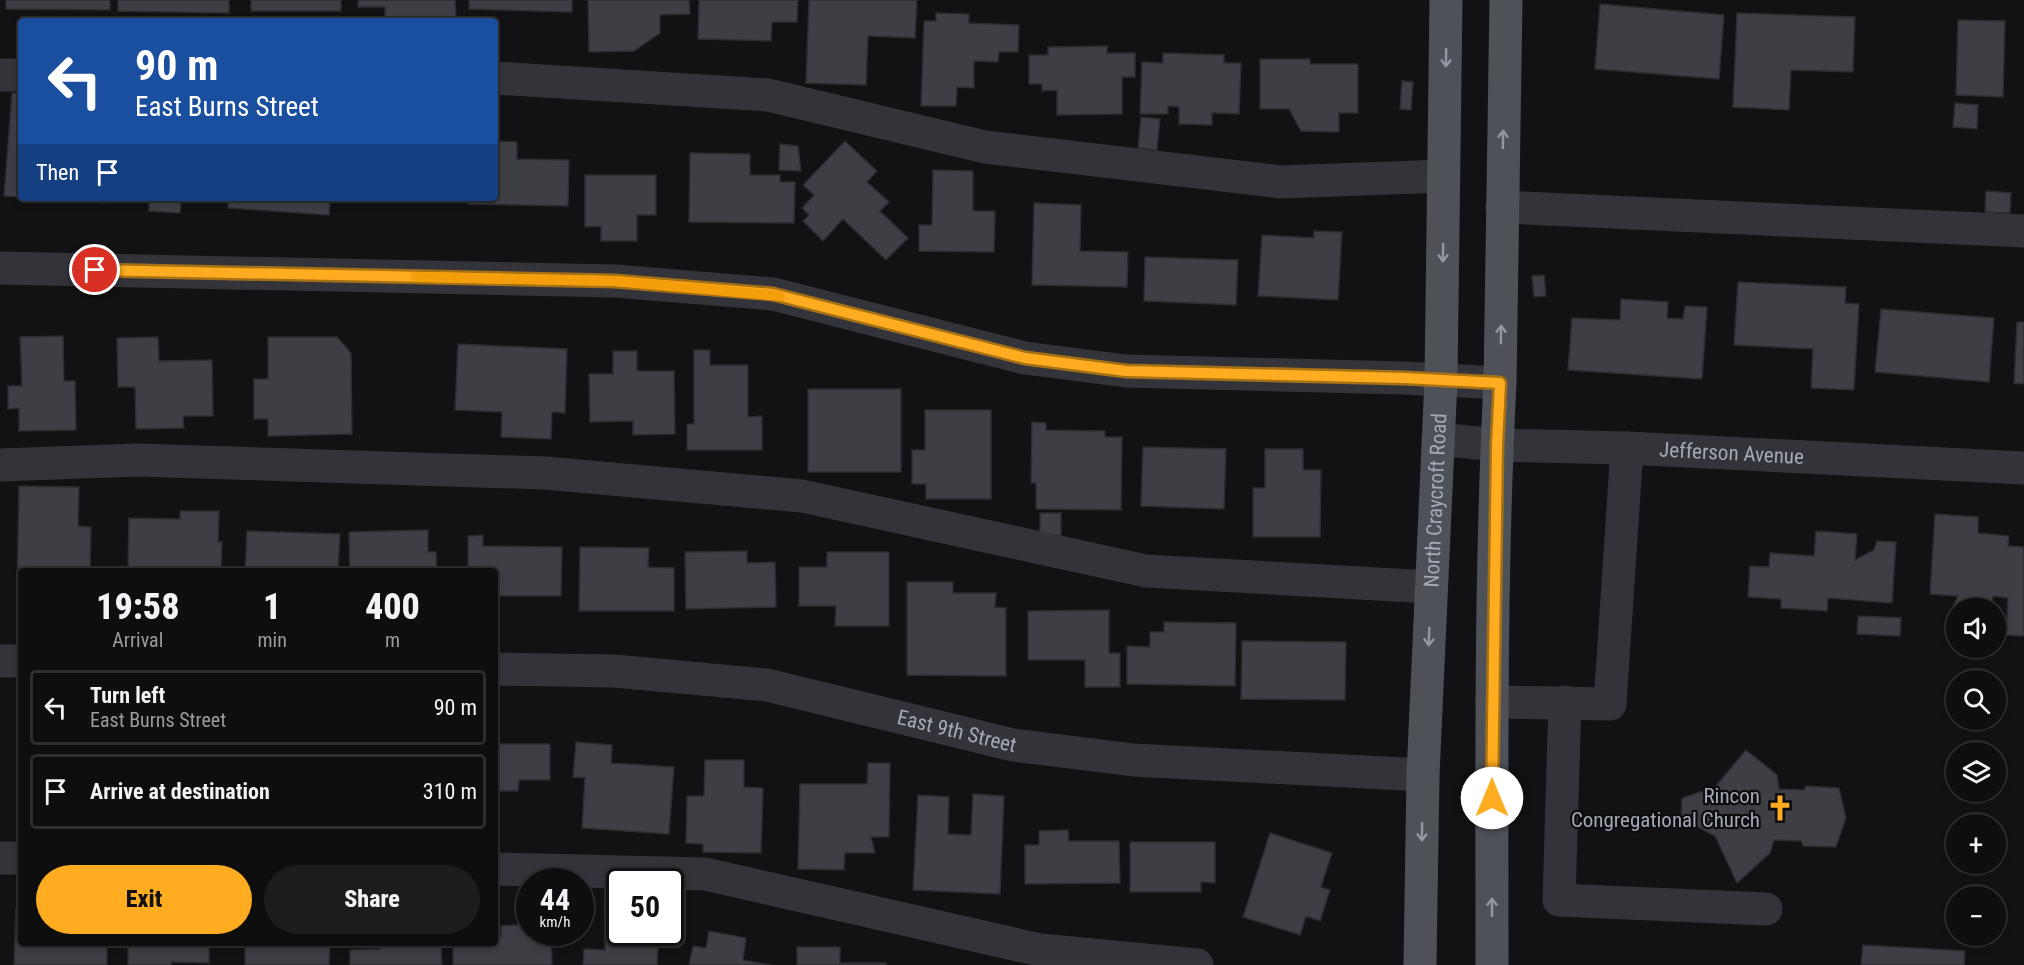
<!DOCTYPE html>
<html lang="en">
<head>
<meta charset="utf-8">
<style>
  :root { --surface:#0e0e0f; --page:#1c1c1d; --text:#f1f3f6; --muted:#9b9c9e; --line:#2e2e2f; --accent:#ffac20 }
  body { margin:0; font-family:"Roboto Condensed",sans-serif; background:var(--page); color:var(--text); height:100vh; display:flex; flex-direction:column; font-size:22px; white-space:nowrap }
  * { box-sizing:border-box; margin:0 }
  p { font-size:20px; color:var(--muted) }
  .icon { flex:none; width:33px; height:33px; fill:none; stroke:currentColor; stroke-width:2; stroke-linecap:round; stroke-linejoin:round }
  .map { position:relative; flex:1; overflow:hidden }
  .side { position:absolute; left:18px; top:568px; width:480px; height:378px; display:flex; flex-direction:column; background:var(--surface); border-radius:6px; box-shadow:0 3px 9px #0003,0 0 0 2px var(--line) }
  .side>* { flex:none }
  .banner { position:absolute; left:18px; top:18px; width:480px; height:183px; border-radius:6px; box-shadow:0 3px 9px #0003,0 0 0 2px var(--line); background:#1a4fa0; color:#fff; overflow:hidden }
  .fabs { position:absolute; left:1946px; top:598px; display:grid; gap:12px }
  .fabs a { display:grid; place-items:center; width:60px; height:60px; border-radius:50%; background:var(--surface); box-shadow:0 3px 9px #0003,0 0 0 2px var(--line); font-size:30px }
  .speed { position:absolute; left:516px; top:868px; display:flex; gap:12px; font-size:30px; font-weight:700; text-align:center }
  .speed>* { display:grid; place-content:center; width:78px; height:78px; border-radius:50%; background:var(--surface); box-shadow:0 3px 9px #0003,0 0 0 2px var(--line); line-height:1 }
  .speed small { font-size:15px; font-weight:400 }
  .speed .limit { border:3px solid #111; border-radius:9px; background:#fff; color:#111 }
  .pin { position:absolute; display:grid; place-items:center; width:51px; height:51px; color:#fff; margin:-26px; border:3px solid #fff; border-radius:50%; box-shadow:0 2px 6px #0007 }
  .me { position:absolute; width:66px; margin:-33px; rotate:0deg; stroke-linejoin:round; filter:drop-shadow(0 0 4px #0008) }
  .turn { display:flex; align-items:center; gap:21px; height:126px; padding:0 18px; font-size:27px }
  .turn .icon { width:78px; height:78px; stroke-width:2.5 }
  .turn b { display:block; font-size:42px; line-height:51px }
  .then { display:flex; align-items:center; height:57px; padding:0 18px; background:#0003; gap:12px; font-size:22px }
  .eta { display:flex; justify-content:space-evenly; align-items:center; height:102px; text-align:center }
  .eta b { font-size:36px; font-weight:800; line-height:42px }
  .cta { display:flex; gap:12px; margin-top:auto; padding:12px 18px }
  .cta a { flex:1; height:69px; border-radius:36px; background:var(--accent); color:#111; font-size:24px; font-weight:800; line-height:69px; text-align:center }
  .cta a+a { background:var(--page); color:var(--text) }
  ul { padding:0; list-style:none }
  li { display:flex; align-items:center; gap:18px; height:75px; margin:0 12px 9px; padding:0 6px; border:3px solid var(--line); border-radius:6px }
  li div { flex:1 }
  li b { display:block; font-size:22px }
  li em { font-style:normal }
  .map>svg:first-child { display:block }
  .building { fill:#3e3f44; stroke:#2c2c30; stroke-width:1.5 }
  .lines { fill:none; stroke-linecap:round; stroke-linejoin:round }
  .minor { stroke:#33343a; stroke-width:33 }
  .major { stroke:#4f5159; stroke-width:33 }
  .oneway { stroke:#9297a3 }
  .route-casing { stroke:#a67015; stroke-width:15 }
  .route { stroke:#ffac20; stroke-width:10 }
  .slow { stroke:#f59e0b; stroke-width:10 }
  .labels { text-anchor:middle; stroke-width:4.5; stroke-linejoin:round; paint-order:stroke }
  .street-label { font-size:21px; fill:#a3a9b6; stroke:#0d0d0f }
  .poi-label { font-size:21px; fill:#a3a9b6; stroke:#0d0d0f; text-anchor:end }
</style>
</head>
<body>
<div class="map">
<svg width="2024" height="965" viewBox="0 0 2024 965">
  <rect width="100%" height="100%" fill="#121214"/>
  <path class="building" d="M6,0H110V10L6,9Z
    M118,0H229V13L118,11Z
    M251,0H341V11H251Z
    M358,0H455L456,18L385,20V7H358Z
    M469,0H572V12L469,9Z
    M588,0H689L690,14L660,15V33L634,51L589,52Z
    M699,0H798L797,22H772L771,41L698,39Z
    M809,0H917L915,38L868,36L866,85L806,83Z
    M1600,4L1724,15L1719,79L1595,69Z
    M936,13L969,14V23L1019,25L1018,52H999L998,62L974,61V88L957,87L956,106H921L924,21H936Z
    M1737,13L1855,17L1853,72L1791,70L1789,110L1733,107Z
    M1958,20L2005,21L2003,97L1956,95Z
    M1107,46V53H1135V77H1122V114L1057,115V90L1042,91V84H1029V55H1048V47Z
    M1163,53L1224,55V63H1241L1239,114L1212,113V125L1179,124V107L1168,106V114H1140L1142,62L1163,63Z
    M1260,59H1310V64H1358V113H1339V132L1301,131L1289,109H1260Z
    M1402,81L1413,82L1411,110L1400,109Z
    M12,93L21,94V197L4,196Z
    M1955,103L1978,105L1977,129L1953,127Z
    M1141,117L1160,119L1157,150L1138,148Z
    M495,141L517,142V159L569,160L568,206L468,204L469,198H495Z
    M845,141L877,171L867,182L889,202L880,211L908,238L886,260L843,219L823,241L803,221L809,215L802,208L814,195L803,185Z
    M780,144L798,146L801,171L779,170Z
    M690,153L750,154V175H780V182H795L794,223L689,222Z
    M933,170L973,171V211H995L994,252L919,251V225H932Z
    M585,175H656V215H637V241H601V226L585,227Z
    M1986,191L2011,193L2010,213L1985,212Z
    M36,198H109L108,203Z
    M149,198H222V201L181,200L180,213L149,211Z
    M228,198H344V201L330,200L329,215L228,208Z
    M361,198H460V201Z
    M1034,203L1081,205L1080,251L1128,252L1127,287L1032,285Z
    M1314,231L1342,232L1338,300L1258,296L1262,235L1314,238Z
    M1145,257L1238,260L1236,305L1144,301Z
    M1544,275L1546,296L1534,297L1532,276Z
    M1738,282L1846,287L1845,303L1859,304L1854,390L1811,388L1813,349L1734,345Z
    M1621,299L1668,302L1667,318L1683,319L1685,306L1707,307L1702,379L1568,370L1572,318L1620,320Z
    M1881,309L1994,318L1989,382L1875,372Z
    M2017,322H2024V384L2014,383Z
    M63,336L64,381H75L76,430L19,431V408L8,409V386H22L20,337Z
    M158,337L159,361L212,360L213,416H183L184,428L136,429L135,387H118L117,338Z
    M268,337H337L351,353L352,434L268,436V419H254V379H268Z
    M458,344L567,349L565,413L552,412L551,439L501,437L502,412L455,410Z
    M694,350H710V365H748V417L762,416V450H687V424H694Z
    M613,351H637V371H674L675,434L633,435V421L590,422L589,374H613Z
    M808,389H901V472H808Z
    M925,410H991V499H926V484H912V450H925Z
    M1032,422L1046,423V430L1105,431V437H1122L1121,510L1036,509V483H1031Z
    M1143,447L1226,449L1224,509L1141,506Z
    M1265,449H1303V470H1321L1320,537H1253V488H1265Z
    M19,486L79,487L78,526L91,527L90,569H76V572H21V587H17Z
    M180,511H219L218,542H222L221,572H128L129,518L180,519Z
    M1040,513H1061V535H1040Z
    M1935,514L1978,517V533L2009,536L2008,546L2024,547V636L2006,635L2008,598L1993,596L1992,607L1954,604L1958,596L1930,594Z
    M428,530V552H436L437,572H350L349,532Z
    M247,531L340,534L338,572H245Z
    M1816,531L1857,534L1855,560L1874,550L1877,541L1896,542L1892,603L1828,598L1827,611L1781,608V599L1748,597L1750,566L1769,567L1770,553L1814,556Z
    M483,535V546L562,547L561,596H495V572H468V536Z
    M580,547L649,548L648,567L674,568V611H579Z
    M747,551V563L775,562L776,607L686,609L685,552Z
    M827,552H889V626H835L836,606H799V567H827Z
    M907,582H953V593H996L995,607L1006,608V676L907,675Z
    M1109,610V653H1120V687H1085V660H1028V611Z
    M1858,616L1901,618L1900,636L1857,634Z
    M1164,622L1236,623L1235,686L1127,684V646L1150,647V632H1164Z
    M1242,641L1346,642L1345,700L1241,699Z
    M576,742L612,745L611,763L674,767L669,834L582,828L585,778L573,777Z
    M495,744H550V780H519L518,791H495Z
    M1746,750L1777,775L1779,789L1804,790L1806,786L1839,788L1846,818L1836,847L1803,846L1801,841L1774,840L1770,853L1737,883L1715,836L1681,818L1682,798L1715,787Z
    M705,760H744V787L763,788L761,853L703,852V844L686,843L687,796H704Z
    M868,763H890L889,837H871L875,853H845L844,870L798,869L800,784H867Z
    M973,794L1004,796L1000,894L913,890L918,795L949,797L948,834L971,835Z
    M1068,830L1069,841H1119L1120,883L1025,884V845H1039V831Z
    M1270,833L1332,853L1321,887L1330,890L1320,921L1306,916L1300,935L1243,917Z
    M1130,842H1215V883L1201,882V892H1130Z
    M16,908H21V944H107V965H14Z
    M606,918L620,919V933H659L657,965H583L584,949L605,950Z
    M530,924V933H551L552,965H453V944H495V937H501V926Z
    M709,931L746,938L743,960L771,965H689L693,946L706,948Z
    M128,944H209V963L171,962V965H128Z
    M245,944H330L329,965H245Z
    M380,944H441L442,965H350V950L380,949Z
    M1863,945L1965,951L1964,965H1861Z
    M797,947H840V963H886V965H797Z"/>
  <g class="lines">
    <g class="minor">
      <path d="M0,75H21"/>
      <path d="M495,78L768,95L985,147L1281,182L1444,176"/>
      <path d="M1502,207L2024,231"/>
      <path d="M0,268L615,281L773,294L1025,358L1126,371L1404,378L1500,383"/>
      <path id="s1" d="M1438,439L1497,445L1627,448L2024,468"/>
      <path d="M0,465L137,460L545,473L802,496L1146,571L1431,587"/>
      <path d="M0,661H21"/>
      <path id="s2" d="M495,669L614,671L767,685L1013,745L1133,760L1423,775"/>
      <path d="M1492,702L1610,704L1627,448"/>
      <path d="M1565,702L1559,900L1766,909"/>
      <path d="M0,858H21"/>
      <path d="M495,869L705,874L1040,950L1197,965"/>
    </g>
    <g class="major">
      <path id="s3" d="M1420,965L1423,775L1441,380L1446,0"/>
      <path d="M1492,965C1492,771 1490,577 1500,383L1506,0"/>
    </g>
  </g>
  <defs><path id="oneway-shaft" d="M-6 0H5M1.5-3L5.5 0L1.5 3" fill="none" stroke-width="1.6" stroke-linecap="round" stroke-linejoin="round" transform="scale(1.5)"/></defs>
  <g class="oneway">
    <use href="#oneway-shaft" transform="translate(1446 58) rotate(91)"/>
    <use href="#oneway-shaft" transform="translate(1503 139) rotate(-89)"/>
    <use href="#oneway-shaft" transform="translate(1443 253) rotate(91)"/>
    <use href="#oneway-shaft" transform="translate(1501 334) rotate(-89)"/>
    <use href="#oneway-shaft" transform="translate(1429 637) rotate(92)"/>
    <use href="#oneway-shaft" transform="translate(1422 832) rotate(91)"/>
    <use href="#oneway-shaft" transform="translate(1492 907) rotate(-90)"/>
  </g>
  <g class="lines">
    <g class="route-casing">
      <path id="route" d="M95,270L615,281L773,294L1025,358L1126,371L1404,378L1500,383L1497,445L1492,798"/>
    </g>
    <use href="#route" class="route"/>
    <path class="slow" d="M415,277L615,281L780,296"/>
  </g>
  <defs>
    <g id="church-bare" transform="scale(2.07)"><path d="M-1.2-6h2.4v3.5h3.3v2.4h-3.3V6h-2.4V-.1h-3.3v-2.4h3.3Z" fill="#ffac20" stroke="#0d0d0f" stroke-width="2.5" paint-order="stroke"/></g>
  </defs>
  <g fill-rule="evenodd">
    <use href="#church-bare" x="1780" y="808"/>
  </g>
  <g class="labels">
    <g class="street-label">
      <text dy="7" stroke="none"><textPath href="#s1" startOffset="294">Jefferson Avenue</textPath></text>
      <text dy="7" stroke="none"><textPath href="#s3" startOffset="465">North Craycroft Road</textPath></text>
      <text dy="7" stroke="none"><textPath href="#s2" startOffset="468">East 9th Street</textPath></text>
    </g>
    <g class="poi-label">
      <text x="1760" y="803">Rincon<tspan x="1760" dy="24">Congregational Church</tspan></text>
    </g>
  </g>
</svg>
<div class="fabs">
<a><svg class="icon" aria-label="sound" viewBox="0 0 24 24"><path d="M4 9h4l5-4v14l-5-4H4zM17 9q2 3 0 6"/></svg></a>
<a><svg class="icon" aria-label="search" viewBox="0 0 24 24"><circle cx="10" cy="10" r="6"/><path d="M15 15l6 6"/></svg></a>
<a><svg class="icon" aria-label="layers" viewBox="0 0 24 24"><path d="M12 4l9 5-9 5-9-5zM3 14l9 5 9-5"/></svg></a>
<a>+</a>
<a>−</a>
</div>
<div class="speed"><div>44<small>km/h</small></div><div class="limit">50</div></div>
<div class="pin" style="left:95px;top:270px;background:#d93025"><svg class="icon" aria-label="arrive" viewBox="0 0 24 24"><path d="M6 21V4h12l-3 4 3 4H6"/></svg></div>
<svg class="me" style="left:1492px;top:798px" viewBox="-20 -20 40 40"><circle r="19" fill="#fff"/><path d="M0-13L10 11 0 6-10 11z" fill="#ffac20"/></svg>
<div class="banner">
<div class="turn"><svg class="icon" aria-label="left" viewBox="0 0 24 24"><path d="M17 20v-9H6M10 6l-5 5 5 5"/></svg><div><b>90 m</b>East Burns Street</div></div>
<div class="then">Then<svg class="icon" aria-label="arrive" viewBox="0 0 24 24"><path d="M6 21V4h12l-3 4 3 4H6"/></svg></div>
</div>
<section class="side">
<div class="eta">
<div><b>19:58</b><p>Arrival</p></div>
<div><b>1</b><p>min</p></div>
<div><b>400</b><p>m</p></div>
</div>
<ul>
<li><svg class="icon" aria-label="left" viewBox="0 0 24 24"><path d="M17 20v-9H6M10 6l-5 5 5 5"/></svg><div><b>Turn left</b><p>East Burns Street</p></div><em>90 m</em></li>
<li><svg class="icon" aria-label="arrive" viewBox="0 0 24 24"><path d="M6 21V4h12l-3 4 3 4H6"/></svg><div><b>Arrive at destination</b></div><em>310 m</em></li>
</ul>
<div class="cta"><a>Exit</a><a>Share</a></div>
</section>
</div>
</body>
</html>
